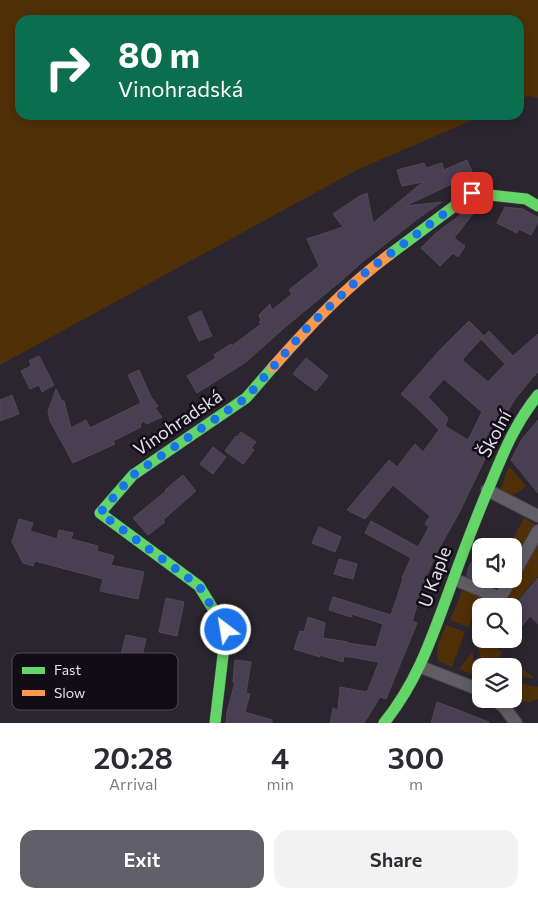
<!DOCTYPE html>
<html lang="en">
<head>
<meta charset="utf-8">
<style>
  :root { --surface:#fff; --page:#f2f2f3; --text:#2b2b33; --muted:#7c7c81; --accent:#615f69 }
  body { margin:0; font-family:Commissioner,sans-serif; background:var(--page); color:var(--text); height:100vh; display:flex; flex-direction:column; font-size:19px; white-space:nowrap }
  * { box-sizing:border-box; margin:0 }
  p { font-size:16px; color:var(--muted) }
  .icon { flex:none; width:28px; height:28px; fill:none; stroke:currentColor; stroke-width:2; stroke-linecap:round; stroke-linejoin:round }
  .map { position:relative; height:723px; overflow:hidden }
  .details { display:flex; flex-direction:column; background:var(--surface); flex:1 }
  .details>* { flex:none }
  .hud { position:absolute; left:15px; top:15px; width:509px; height:105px; border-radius:15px; box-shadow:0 2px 12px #0003; background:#0b6e4f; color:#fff; overflow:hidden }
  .fabs { position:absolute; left:472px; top:538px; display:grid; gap:10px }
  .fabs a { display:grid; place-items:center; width:50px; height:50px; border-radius:10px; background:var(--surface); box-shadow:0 2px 12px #0003; font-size:25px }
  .pin { position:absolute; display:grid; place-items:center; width:42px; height:42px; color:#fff; margin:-21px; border-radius:10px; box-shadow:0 2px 8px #0006 }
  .me { position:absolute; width:55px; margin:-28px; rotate:329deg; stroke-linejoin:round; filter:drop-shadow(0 0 4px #0008) }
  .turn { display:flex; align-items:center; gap:18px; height:105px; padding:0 20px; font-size:22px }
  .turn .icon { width:65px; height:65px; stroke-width:2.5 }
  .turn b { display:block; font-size:35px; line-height:42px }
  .eta { display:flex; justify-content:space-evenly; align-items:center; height:85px; text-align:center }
  .eta b { font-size:30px; font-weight:600; line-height:35px }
  .cta { display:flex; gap:10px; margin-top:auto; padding:10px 20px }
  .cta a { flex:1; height:58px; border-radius:15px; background:var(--accent); color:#fff; font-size:20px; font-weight:600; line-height:58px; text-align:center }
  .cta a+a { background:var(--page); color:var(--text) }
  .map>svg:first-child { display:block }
  .green { fill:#503007 }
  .building { fill:#483f52; stroke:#4f4b53; fill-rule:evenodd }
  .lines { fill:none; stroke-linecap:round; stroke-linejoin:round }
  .street-casing { stroke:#45414a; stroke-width:14 }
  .fast-casing { stroke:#45414a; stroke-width:12 }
  .slow-casing { stroke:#45414a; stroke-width:12 }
  .street { stroke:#615d65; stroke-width:12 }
  .fast { stroke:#63d668; stroke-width:11 }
  .slow { stroke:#ff974d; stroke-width:11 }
  .route { stroke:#1a73e8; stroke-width:9; stroke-dasharray:0 16.2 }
  .labels { text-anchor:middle; stroke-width:5; stroke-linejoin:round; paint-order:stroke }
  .street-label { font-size:18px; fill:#e6e1ed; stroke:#100d15 }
  .key { fill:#100d15; stroke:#504d56; stroke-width:1 }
  .key-label { font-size:14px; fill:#e6e1ed }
</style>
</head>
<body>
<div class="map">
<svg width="538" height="723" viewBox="0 0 538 723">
  <rect width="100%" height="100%" fill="#2a252f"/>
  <path class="green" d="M0,0H538V98L528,96L519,100V20H20V115H484L357,170L0,365Z
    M508,468L512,469L526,486C515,496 513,496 500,491Z
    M524,518L538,526L521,558L514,554V546H509Z
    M538,542V576L513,606H499Z
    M464,587L482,594L468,627L450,620Z
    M446,625L465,632L452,667L439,662C433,650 442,636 446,625Z
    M481,633V639H484L502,652L494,666H482L477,640Z
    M472,652L479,678L459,669Z
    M511,659L534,678L519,677L514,679V666H507Z
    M524,684L538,687V699L529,703L525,701L518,704L511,699H514V686Z"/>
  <path class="building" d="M467,160L473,174L405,206L442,202L420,217L361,263L341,281L284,328L246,362L197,393L187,376L216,358L214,355L231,344L232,346L261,324L259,322L261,321L259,315L270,304L272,310L292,294L289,290L319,266L307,239L343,227L333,214L358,197L367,193L373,223L423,182L402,186L397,170L424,163L426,168L442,163L444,170Z
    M475,204L480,205L454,238L465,246L458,257L453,253L440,266L421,248L436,233Z
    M505,207L523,209L533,215L538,217V222L531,235L519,229L517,233L497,223Z
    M201,311L212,336L199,341L188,317Z
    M469,321L484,336L462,360L488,382L505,364L481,339L489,331L513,356L538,334V372L533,377L515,399L509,409L459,513L437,552L422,586L415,606H417L412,621L417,623L386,699L380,697L364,723H330L333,708L338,710L340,687L367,692L379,662L344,656L343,662L320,655V657L294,649L300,631L304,632L308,617L325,623L323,638L348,642L347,643L376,647L383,624L352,614L351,617L329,610L333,597L391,615L403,579L402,578L411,558L365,533L371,521L418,547L429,527L425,524L430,516L393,485L365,519L347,510L389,460L397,467L415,444L423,452L439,430L418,409L401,394L440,350ZM444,379L482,412L468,440L445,426L448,418L428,397Z
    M39,356L54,385L42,392L39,385L30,389L21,371L31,366L29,361Z
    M306,358L328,376L316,391L293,374Z
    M139,370L151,397L158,406L155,408L162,417L147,424L143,421L140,425L141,427L113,441L115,444L73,463L50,421L48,411L56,389L62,401H64L71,428L86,420L90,428L141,403L128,375Z
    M12,395L19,414L0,421V400Z
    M538,420V493L511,460L522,439Z
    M241,432L256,442L251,448L254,450L243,464L225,451L236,436L237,437Z
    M213,447L226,457L213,474L200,464Z
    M183,475L196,491L163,520L165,522L148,535L133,518L166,491L165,490Z
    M19,519L33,523L30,531L57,539L59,530L73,533L71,539L98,546L97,551L114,556L111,565L144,572L138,599L100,591L103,579L35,561L33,566L23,563L12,542Z
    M319,527L341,537L335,552L312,543Z
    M481,545V579H476L467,576L468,569Z
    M339,559L357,564L353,579L334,574Z
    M538,578V624L530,616L514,636V606Z
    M166,598L184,602L177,636L159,632Z
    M126,635L146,639L140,666L135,665L128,670L124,663L119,662Z
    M235,660L251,662L246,693L250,694L245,712L272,720V723H226L227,712L235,682H233Z
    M437,702L489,722L488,723H431Z"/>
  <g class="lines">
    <g class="street-casing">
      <path id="street" d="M487,490L538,516
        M514,573L538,531
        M461,582L500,598
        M495,606L511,579
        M421,667L470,686L481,691
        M494,699L504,707L516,723"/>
    </g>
    <g class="fast-casing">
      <path id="fast" d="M389,255L472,193L526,199L538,206
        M215,723L226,630L199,586L100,513L133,475L246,398L273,367
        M384,723C417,682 431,640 449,591C462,555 475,520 490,485C503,453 516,422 538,395"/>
    </g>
    <g class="slow-casing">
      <path id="slow" d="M273,367C309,326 346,287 389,255"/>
    </g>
    <use href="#street" class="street"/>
    <use href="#fast" class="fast"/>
    <use href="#slow" class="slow"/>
  </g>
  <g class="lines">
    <path class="route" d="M226,630L199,586L100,513L133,475L246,398L307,328L367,271L472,193"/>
  </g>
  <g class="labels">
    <g class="street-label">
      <text transform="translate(178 423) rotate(-34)" y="6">Vinohradská</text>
      <text transform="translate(495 434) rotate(-62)" y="6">Školní</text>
      <text transform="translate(435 577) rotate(-70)" y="6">U Kaple</text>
    </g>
  </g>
  <rect x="12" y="653" width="166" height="57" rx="8" class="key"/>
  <rect x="22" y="667" width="23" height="7" fill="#63d668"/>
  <rect x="22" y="690" width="23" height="6" fill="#ff974d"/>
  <g class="key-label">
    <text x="54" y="675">Fast</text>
    <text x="54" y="698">Slow</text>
  </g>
</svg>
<div class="fabs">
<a><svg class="icon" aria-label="sound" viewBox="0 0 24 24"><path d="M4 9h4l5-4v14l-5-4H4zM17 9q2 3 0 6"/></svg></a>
<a><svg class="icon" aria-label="search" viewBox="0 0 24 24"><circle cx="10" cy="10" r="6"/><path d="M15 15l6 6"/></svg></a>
<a><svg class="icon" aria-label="layers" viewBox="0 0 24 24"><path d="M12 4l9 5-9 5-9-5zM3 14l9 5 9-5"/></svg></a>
</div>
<div class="pin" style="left:472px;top:193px;background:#d93025"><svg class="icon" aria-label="arrive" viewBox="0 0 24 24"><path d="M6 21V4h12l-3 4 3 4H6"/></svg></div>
<svg class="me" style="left:226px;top:630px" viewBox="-20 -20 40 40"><circle r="17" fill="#1a73e8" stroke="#fff" stroke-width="3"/><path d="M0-11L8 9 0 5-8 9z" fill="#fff"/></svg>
<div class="hud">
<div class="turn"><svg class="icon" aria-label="right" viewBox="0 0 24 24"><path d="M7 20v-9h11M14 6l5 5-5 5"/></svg><div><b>80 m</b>Vinohradská</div></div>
</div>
</div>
<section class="details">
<div class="eta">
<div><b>20:28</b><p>Arrival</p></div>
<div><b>4</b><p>min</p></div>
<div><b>300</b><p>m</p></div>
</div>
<div class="cta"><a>Exit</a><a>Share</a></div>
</section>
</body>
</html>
